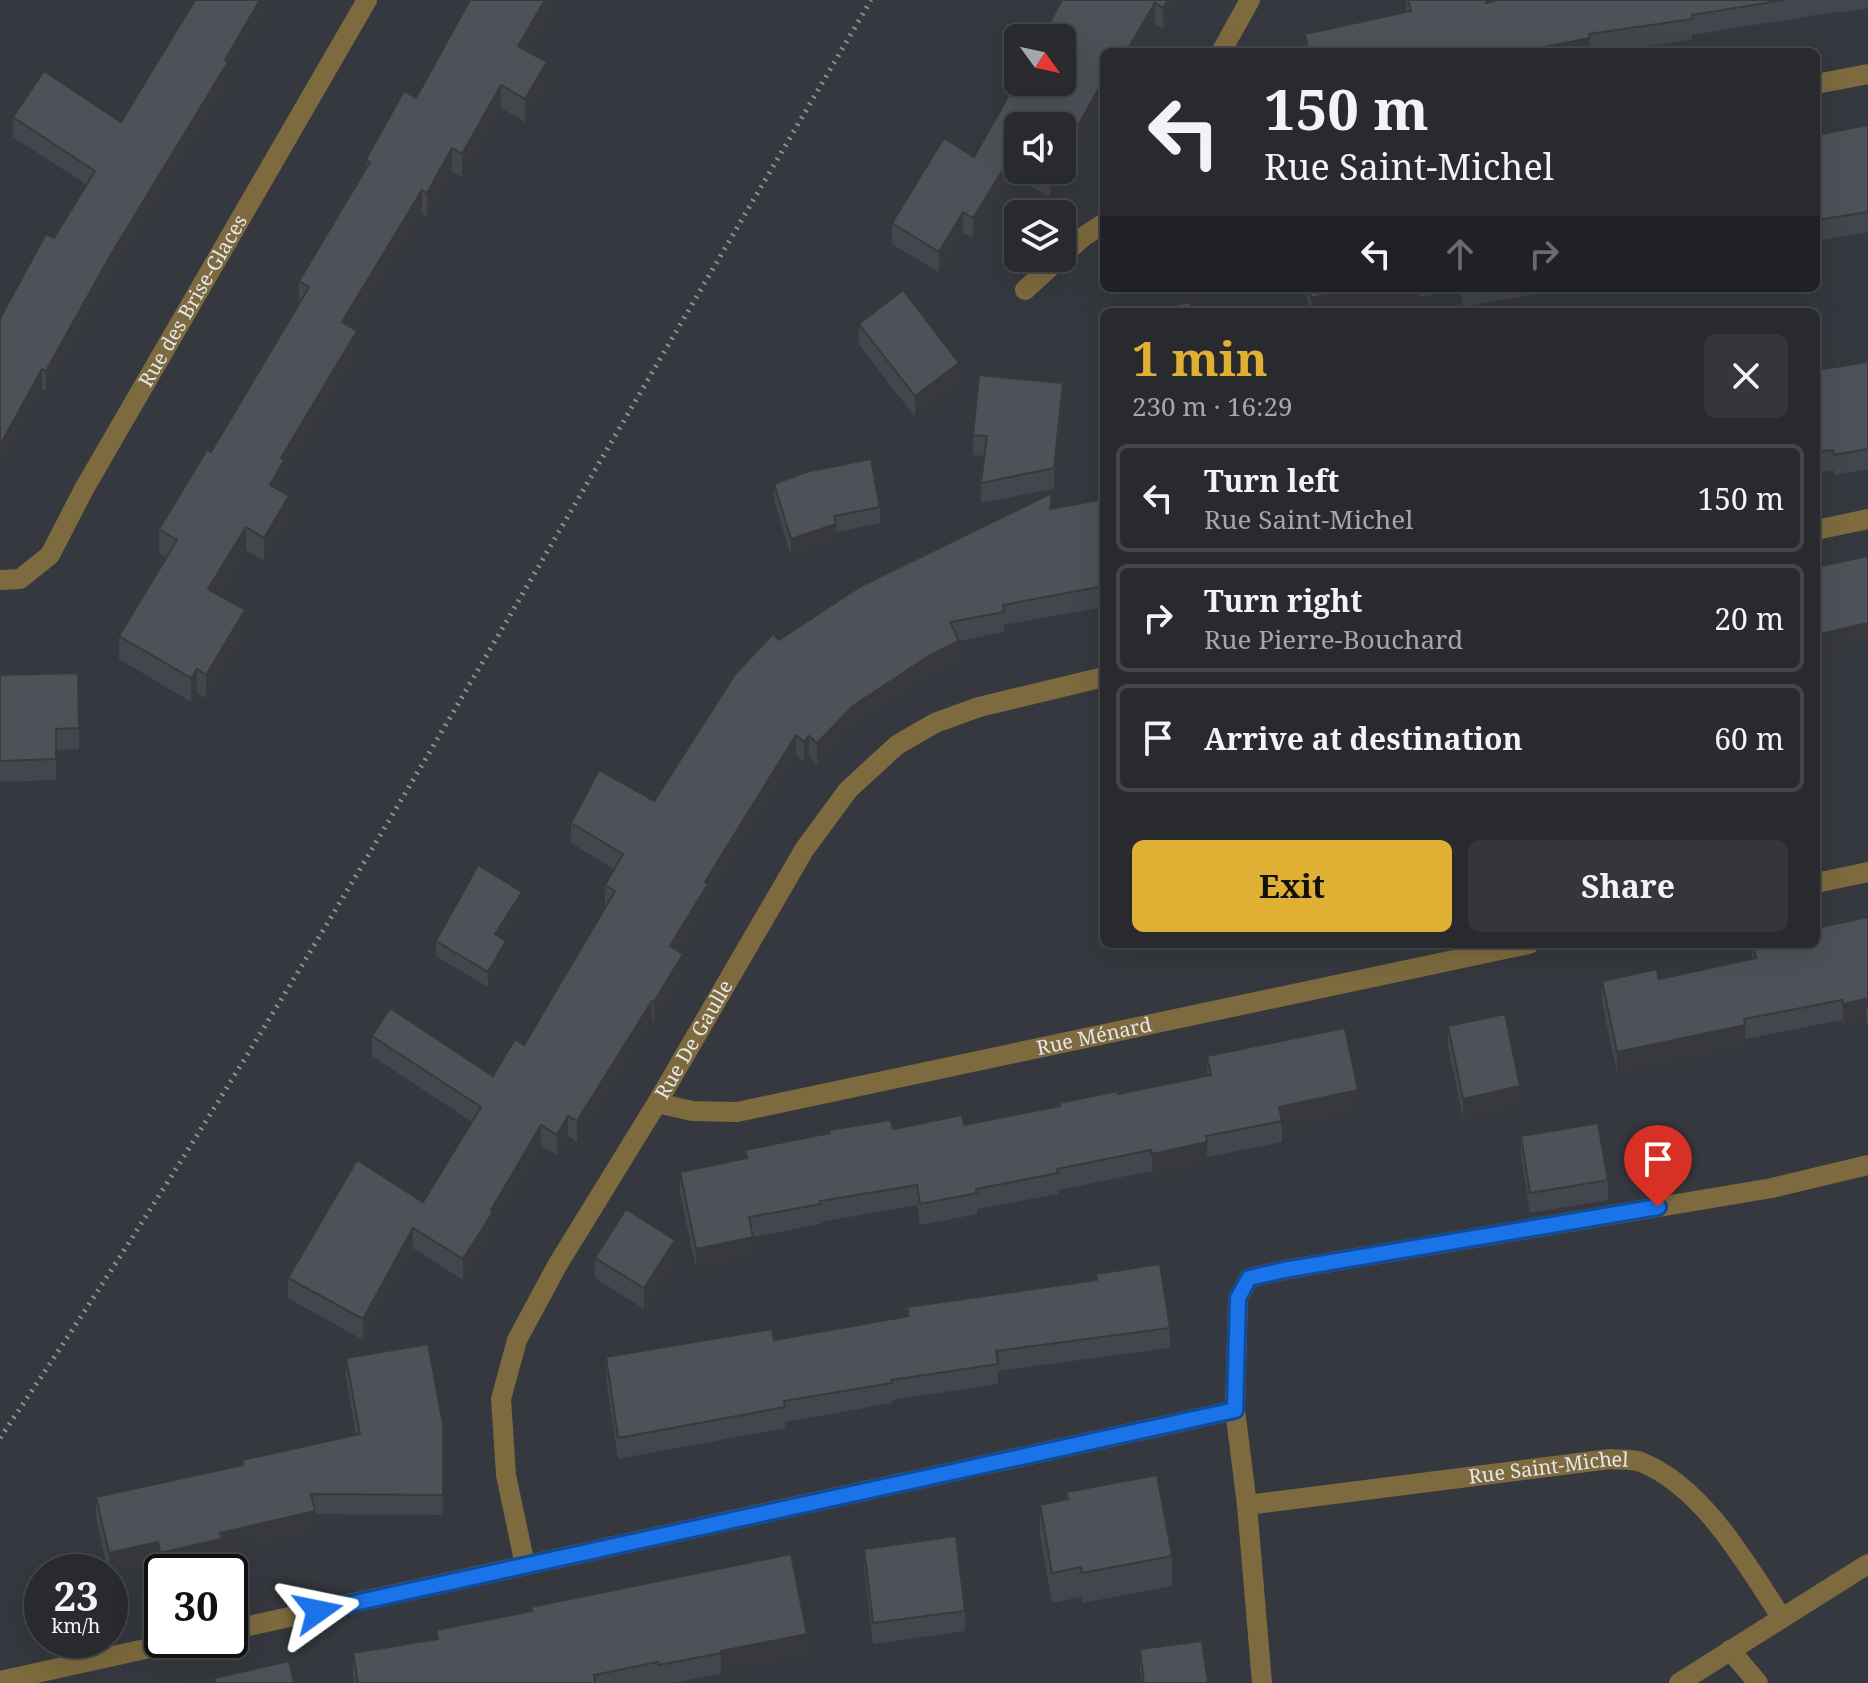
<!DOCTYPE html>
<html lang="en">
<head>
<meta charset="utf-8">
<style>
  :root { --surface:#282a2e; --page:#34363a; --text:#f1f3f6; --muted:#a5a7aa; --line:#44464a; --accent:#e0b034 }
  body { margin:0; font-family:"Noto Serif",serif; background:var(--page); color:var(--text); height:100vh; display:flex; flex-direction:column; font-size:30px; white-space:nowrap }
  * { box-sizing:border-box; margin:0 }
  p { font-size:26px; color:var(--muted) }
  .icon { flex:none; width:44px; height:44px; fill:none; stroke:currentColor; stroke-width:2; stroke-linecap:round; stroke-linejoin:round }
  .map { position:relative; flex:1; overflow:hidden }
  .drawer { position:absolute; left:1100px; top:308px; width:720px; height:640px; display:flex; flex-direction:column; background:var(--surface); border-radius:12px; box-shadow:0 8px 32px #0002,0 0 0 2px var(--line) }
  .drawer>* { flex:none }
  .top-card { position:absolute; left:1100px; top:48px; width:720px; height:244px; border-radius:12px; box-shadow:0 8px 32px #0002,0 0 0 2px var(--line); background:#282a2e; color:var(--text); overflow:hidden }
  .needle { width:52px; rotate:123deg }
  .buttons { position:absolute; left:1004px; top:24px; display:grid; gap:16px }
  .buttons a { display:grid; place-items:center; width:72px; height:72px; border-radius:12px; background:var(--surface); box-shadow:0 8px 32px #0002,0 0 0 2px var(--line); font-size:40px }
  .speed { position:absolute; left:24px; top:1554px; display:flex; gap:16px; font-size:40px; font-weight:700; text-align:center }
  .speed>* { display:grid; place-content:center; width:104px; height:104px; border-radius:50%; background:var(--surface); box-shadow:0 8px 32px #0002,0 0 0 2px var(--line); line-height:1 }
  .speed small { font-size:20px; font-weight:400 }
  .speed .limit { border:4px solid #111; border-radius:12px; background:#fff; color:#111 }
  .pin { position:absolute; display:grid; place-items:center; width:68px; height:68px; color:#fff; margin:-82px -34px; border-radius:50% 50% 50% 0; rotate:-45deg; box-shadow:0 0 8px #0007 }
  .pin .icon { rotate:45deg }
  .me { position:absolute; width:88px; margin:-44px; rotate:78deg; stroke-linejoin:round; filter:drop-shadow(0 0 6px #0008) }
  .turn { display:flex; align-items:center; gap:28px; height:168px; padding:0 32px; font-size:36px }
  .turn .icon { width:104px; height:104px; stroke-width:2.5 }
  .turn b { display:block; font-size:56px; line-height:68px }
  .lanes { display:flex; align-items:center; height:76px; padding:0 32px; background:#0003; justify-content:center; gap:40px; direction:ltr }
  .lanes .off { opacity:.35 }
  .round { display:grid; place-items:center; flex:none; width:84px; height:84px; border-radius:12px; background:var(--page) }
  .headline { display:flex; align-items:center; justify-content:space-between; height:136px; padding:0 32px }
  h1 { font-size:48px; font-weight:700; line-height:60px; color:var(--accent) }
  .cta { display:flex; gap:16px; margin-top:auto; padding:16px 32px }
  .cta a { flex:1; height:92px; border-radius:12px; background:var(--accent); color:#111; font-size:32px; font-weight:700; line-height:92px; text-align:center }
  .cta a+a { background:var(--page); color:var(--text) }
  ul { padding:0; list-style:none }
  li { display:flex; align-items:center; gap:24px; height:108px; margin:0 16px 12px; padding:0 16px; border:4px solid var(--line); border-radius:12px }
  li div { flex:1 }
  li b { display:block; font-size:30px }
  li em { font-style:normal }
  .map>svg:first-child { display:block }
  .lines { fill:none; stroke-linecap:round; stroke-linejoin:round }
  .path { stroke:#8d8f94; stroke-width:5; stroke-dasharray:2 6; stroke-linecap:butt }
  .minor { stroke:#7d6a3e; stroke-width:20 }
  .tertiary { stroke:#7d6a3e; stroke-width:20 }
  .wall { fill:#43464c; fill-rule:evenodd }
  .shaded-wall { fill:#37393e }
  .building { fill:#4e5158; stroke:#37393e; stroke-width:2 }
  .route-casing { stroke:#114b97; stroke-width:20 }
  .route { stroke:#1a73e8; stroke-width:14 }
  .labels { text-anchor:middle; stroke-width:8; stroke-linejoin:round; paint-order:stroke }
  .street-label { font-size:20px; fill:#e5e6ea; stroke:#35383e }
</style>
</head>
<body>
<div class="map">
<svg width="1868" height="1683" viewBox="0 0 1868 1683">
  <rect width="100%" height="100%" fill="#35383e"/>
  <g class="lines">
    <path class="path" d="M0,1438C182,1170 348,892 512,612C631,408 751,204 871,0"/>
    <g class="minor">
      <path d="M1221,52L1250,0"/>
      <path d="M1816,84L1868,74"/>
      <path d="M1062,256L1083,237L1104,223"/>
      <path d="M1025,290L1060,258"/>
      <path d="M1816,530L1868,519"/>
      <path id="s1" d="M0,580L20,579L50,555L84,489L367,0"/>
      <path d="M1816,883L1868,872"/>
      <path id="s2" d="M657,1103L692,1111L737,1112L1529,944"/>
      <path id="s3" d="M1247,1505L1610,1459C1620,1460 1632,1459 1641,1462C1703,1487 1746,1563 1781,1617"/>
      <path id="s4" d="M525,1565L506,1475L501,1399L517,1340L558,1264L657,1103L804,850L848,790L897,745L935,723L979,707L1104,677"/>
      <path d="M230,1630L1235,1410"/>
      <path d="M1730,1650L1758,1683"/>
      <path d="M0,1681L186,1640"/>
      <path d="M1262,1683L1247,1505L1235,1410L1238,1298L1249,1278L1284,1270L1772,1188L1868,1165"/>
    </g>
    <path class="tertiary" d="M1679,1683L1868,1564"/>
  </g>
  <path class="wall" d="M470,0H558L528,52L547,86L525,122L501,108L462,177L452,172L427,216L422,214L352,328L357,355L284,477V484L280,491L289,520L264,561L246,550L219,595L245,634L206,698L197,693L191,702L119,659V636L167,558L159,553V529L211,452L299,304V281L366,169V159L416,98Z
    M1062,0H1180L1163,29L1155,24L1138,52H1104V111L1103,113L1098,111L1050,197L1012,176L973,238L963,233L939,272L892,244V223L974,157ZM1018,126L1062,170H1018Z
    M1406,0H1486V3L1498,0H1868V8L1842,13L1841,11L1692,35V40L1603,52H1305V34L1406,12Z
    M228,74V82L110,276L46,391L42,389L0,465L87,185L13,137V117L121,122Z
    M1868,125V232L1817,241L1816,234V135Z
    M1305,288H1567L1463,307L1460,290L1419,297V294L1340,312H1310Z
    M859,324L959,383L915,417L859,345Z
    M1868,362V469L1834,475L1833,470L1816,473V370Z
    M1063,404L1054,489L981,503V483L984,456L973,455V435Z
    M774,484L880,507V523L836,532V540L791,556L774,500Z
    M1104,499V607L1004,625V632L959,641V661L930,675L853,726L817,764L809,756L804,762L796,755L708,897V904L679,952L683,975L654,1023L652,1021L577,1142L568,1136L557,1155L541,1146L493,1226V1232L463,1280L413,1248L363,1340L288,1298V1278L423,1202L472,1122L372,1056V1036L493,1076L524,1045L606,906L605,905V885L614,869L571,843V823L654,801L779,640L1052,509Z
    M0,675L79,728V749L56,750V780L0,782Z
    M522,907L502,938L506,956L488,987L436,956V941Z
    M1868,917V1027L1866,1019L1843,1024L1842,1020L1745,1039V1046L1617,1073L1602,1002V981L1659,979L1752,959V944Z
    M1448,1026L1520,1107L1463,1119L1448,1047Z
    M1207,1056L1358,1111L1282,1127V1142L1207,1157V1163L1152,1175L1151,1171L1058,1190V1194L977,1209V1214L920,1225L917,1205L821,1222V1224L753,1237V1257L696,1269L680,1192V1172L745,1159V1150L893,1129L964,1125L1059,1106V1103L1118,1094L1207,1076Z
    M1521,1136L1608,1180V1200L1530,1213L1521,1156Z
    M595,1258L675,1260L644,1309L595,1278Z
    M1096,1274L1170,1328V1348L998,1371V1384L892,1400V1403L785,1422V1428L618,1459L606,1377V1357L774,1340L907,1317V1307L1096,1280Z
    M346,1358L443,1424V1515L315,1514V1531L222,1552V1559L160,1573L158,1562L108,1572L96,1517V1497L242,1465V1460L356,1435L346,1378Z
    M1066,1492L1172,1556V1586L1082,1603L1081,1597L1052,1603L1040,1535V1505L1066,1499Z
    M864,1549L965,1611V1631L873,1644L864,1569Z
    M531,1607L807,1654L721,1672V1674L673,1683H354L353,1674V1653L436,1639V1630L531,1611Z
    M1140,1649L1208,1683H1142L1140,1670Z"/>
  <path class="shaded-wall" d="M260,0H272L228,74V82L110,276L46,391V371L110,256Z
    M545,0H558L518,69V46Z
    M1168,0H1180L1163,29V8Z
    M1155,3V24L1138,52H1126Z
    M1590,38V52H1519Z
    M547,62V86L525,122V99Z
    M501,85V108L462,177V154Z
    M1098,90V111L1050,197V176L1054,170H1062V155Z
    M1104,90V111L1103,113V93Z
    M452,148V172L427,216V193Z
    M1012,155V176L973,238V218Z
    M422,190V214L342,346V322Z
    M963,212V233L939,272V252Z
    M1355,288H1419V294L1340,312H1311V298Z
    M357,331V355L284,477V484L270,508V485L281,458Z
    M959,363V383L915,417V396Z
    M42,369V389L0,465V445Z
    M1063,383V404L1054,489V468Z
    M289,496V520L264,561V538Z
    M836,524V540L791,556V539Z
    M246,527V550L208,612V589Z
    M245,610V634L206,698V675Z
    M1868,623V644L1816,656V635Z
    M959,641V661L930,675L853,726L817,764V743L853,706L930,655Z
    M197,669V693L191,702V678Z
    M796,735V755L708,897V904L670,967V946L705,882Z
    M809,736V756L804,762V742Z
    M522,892V907L495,950V934Z
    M506,941V956L488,987V972Z
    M683,954V975L654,1023V1002Z
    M1866,999V1019L1843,1024V1004Z
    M652,1001V1021L577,1142V1121Z
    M1745,1025V1046L1617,1073V1052Z
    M1520,1086V1107L1463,1119V1099Z
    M1358,1090V1111L1282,1127L1279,1107Z
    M568,1116V1136L557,1155V1135Z
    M541,1125V1146L493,1226V1232L463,1280V1259Z
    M1207,1142V1163L1152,1175V1154Z
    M413,1228V1248L363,1340V1319Z
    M753,1237V1257L696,1269V1249Z
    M675,1240V1260L644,1309V1288Z
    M315,1511V1531L222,1552V1559L160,1573V1553L220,1533Z
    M158,1542V1562L109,1572V1553Z
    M807,1634V1654L721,1672V1651Z"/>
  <path class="building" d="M195,0H260L225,60L228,62L110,256L46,371L42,369L0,445V318L46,234L54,238L95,171L13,117L44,71L121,122Z
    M470,0H545L518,46L547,62L525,99L501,85L462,154L452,148L427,193L422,190L342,322L357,331L281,458L284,460L270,485L289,496L264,538L246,527L208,589L245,610L206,675L197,669L191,678L119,636L177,540L159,529L207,450L211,452L309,287L299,281L370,162L366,159L404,91L416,98Z
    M1062,0H1168L1163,8L1155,3L1126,52H1104V90L1103,93L1098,90L1062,155V126H1018V158L1012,155L973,218L963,212L939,252L892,223L944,138L974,157L1018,79V82H1062V38H1041Z
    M1408,0H1486V3L1498,0H1785L1692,15V19L1589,34L1590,38L1519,52H1309L1305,34L1411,11Z
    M1868,125V212L1817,220L1816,213V135Z
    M1039,170H1054L1050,176Z
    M1309,288H1355L1311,298Z
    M903,290L959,363L915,396L859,324Z
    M1190,302L1192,312H1146Z
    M1868,362V449L1834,455L1833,450L1816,452V370Z
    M979,375L1063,383L1054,468L981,483L987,436L973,435Z
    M871,459L880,507L834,516L836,524L791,539L774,484L806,472Z
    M1052,493L1050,509L1104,499V586L1003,605L1004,612L950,622L959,641L930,655L853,706L817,743L809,736L804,742L796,735L705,882L708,884L670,946L683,954L654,1002L652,1001L577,1121L568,1116L557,1135L541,1125L491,1210L493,1212L463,1259L413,1228L363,1319L288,1278L357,1160L423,1202L481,1107L372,1036L390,1008L493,1076L515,1039L524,1045L615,891L605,885L623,854L571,823L599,770L654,801L736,673L773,634L779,640L861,586Z
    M1868,556V623L1816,635V567Z
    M78,673L79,728L56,729V759L0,761V675Z
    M478,865L522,892L495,934L506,941L488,972L436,941Z
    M1868,917V1007L1866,999L1843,1004L1842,1000L1744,1019L1745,1025L1617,1052L1602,981L1657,969L1659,979L1756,958L1753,944H1816V928Z
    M1505,1014L1520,1086L1463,1099L1448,1026Z
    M1345,1028L1358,1090L1279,1107L1282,1121L1206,1136L1207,1142L1152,1154L1151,1150L1057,1169L1058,1173L976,1189L977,1193L920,1204L917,1185L820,1201L821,1204L749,1217L753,1237L696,1249L680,1172L747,1158L745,1150L830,1133L829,1130L891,1120L893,1129L962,1115L964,1125L1060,1106L1059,1103L1118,1091V1094L1211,1075L1207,1056Z
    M1598,1123L1608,1180L1530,1193L1521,1136Z
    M626,1209L675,1240L644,1288L595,1258Z
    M1160,1264L1170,1328L996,1351L998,1364L891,1380L892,1383L784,1401L785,1407L618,1438L606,1357L772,1329L774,1340L909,1316L907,1307L1097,1280L1096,1274Z
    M428,1344L443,1424V1495L311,1494L315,1511L220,1533L222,1539L160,1553L158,1542L109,1553L96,1497L243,1465L242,1460L360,1434L346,1358Z
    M1157,1475L1172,1556L1082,1573L1081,1567L1052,1573L1040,1505L1068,1499L1066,1492Z
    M956,1536L965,1611L873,1623L864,1549Z
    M791,1554L807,1634L721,1651V1653L659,1665L658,1662L594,1675L595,1683H358L353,1653L438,1639L436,1630L532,1611L531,1607Z
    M1202,1641L1208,1683H1144L1140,1649Z
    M289,1661L294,1683H215L214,1678Z"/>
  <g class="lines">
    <g class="route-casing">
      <path id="route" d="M318,1611L1235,1410L1238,1298L1249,1278L1284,1270L1658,1207"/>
    </g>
    <use href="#route" class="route"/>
  </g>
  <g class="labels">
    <g class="street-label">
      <text dy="7" stroke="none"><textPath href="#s1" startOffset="350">Rue des Brise-Glaces</textPath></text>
      <text dy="7" stroke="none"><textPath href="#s2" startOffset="446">Rue Ménard</textPath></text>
      <text dy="7" stroke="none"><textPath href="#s4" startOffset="578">Rue De Gaulle</textPath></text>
      <text dy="7" stroke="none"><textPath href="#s3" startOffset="304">Rue Saint-Michel</textPath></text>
    </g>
  </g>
</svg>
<div class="buttons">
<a><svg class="needle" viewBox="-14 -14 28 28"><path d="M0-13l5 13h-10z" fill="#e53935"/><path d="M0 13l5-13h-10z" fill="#a5a7aa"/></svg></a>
<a><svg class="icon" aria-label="sound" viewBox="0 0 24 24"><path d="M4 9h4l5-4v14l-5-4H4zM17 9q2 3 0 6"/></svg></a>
<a><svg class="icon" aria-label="layers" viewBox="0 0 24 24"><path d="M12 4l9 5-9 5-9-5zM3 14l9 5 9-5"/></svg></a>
</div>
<div class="speed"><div>23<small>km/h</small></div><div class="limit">30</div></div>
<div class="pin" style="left:1658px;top:1207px;background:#d93025"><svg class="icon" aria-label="arrive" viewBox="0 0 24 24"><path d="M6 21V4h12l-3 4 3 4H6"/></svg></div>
<svg class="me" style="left:318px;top:1611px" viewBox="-20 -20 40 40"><path d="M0-17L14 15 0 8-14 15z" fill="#1a73e8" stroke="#fff" stroke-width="4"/></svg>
<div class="top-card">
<div class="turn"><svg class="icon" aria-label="left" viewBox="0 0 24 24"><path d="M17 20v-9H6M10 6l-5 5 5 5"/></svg><div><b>150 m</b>Rue Saint-Michel</div></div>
<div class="lanes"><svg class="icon" aria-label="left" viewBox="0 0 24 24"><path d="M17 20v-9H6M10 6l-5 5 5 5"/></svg><svg class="icon off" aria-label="ahead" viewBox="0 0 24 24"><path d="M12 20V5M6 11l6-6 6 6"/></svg><svg class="icon off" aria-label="right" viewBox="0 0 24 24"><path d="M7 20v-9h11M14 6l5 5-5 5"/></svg></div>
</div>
<section class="drawer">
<div class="headline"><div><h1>1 min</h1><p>230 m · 16:29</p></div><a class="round"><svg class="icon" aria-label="close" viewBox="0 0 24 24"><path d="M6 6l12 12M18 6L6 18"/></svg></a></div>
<ul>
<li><svg class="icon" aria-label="left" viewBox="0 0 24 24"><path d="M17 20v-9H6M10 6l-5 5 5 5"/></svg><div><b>Turn left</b><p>Rue Saint-Michel</p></div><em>150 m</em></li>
<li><svg class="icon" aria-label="right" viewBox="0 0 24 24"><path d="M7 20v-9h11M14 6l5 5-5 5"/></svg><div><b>Turn right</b><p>Rue Pierre-Bouchard</p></div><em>20 m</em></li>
<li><svg class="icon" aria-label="arrive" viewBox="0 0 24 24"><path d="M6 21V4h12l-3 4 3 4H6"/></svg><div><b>Arrive at destination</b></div><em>60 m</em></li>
</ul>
<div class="cta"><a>Exit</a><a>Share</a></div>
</section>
</div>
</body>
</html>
